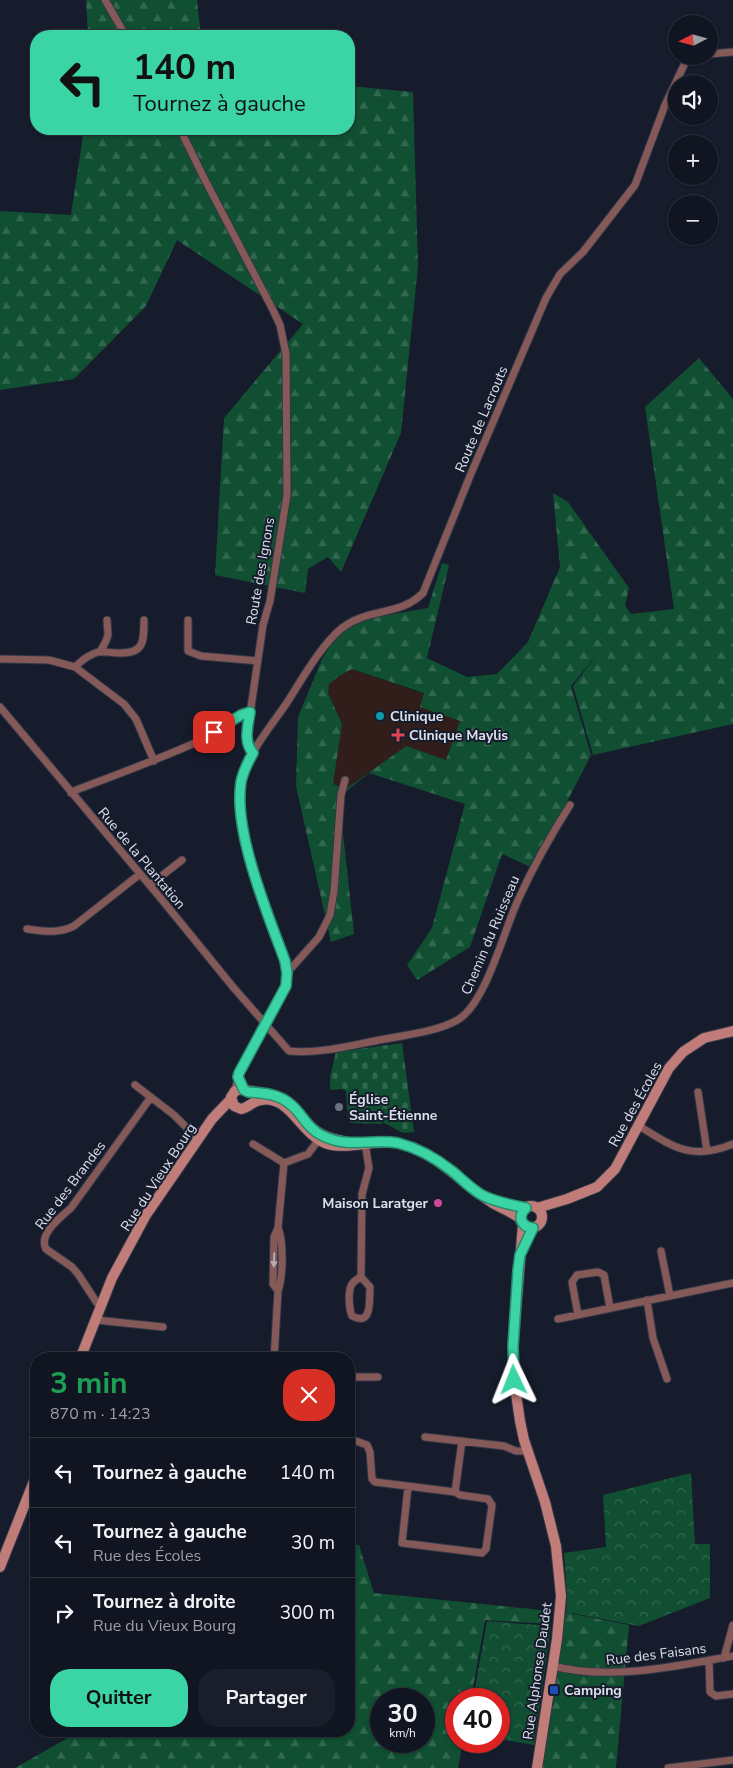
<!DOCTYPE html>
<html lang="fr">
<head>
<meta charset="utf-8">
<style>
  :root { --surface:#101521; --page:#191e2a; --text:#f1f3f6; --muted:#9c9fa5; --line:#30343f; --accent:#3bd4a4 }
  body { margin:0; font-family:"Nunito Sans",sans-serif; background:var(--page); color:var(--text); height:100vh; display:flex; flex-direction:column; font-size:19px; white-space:nowrap }
  * { box-sizing:border-box; margin:0 }
  p { font-size:16px; color:var(--muted) }
  .icon { flex:none; width:28px; height:28px; fill:none; stroke:currentColor; stroke-width:2; stroke-linecap:round; stroke-linejoin:round }
  .map { position:relative; flex:1; overflow:hidden }
  .side { position:absolute; left:30px; top:1352px; width:325px; height:385px; display:flex; flex-direction:column; background:var(--surface); border-radius:20px; box-shadow:0 1px 4px #0004,0 0 0 1px var(--line) }
  .side>* { flex:none }
  .banner { position:absolute; left:30px; top:30px; width:325px; height:105px; border-radius:20px; box-shadow:0 1px 4px #0004,0 0 0 1px var(--line); background:#3bd4a4; color:#111; overflow:hidden }
  .needle { width:32px; rotate:264deg }
  .buttons { position:absolute; left:668px; top:15px; display:grid; gap:10px }
  .buttons a { display:grid; place-items:center; width:50px; height:50px; border-radius:50%; background:var(--surface); box-shadow:0 1px 4px #0004,0 0 0 1px var(--line); font-size:25px }
  .speed { position:absolute; left:370px; top:1688px; display:flex; gap:10px; font-size:25px; font-weight:700; text-align:center }
  .speed>* { display:grid; place-content:center; width:65px; height:65px; border-radius:50%; background:var(--surface); box-shadow:0 1px 4px #0004,0 0 0 1px var(--line); line-height:1 }
  .speed small { font-size:12px; font-weight:400 }
  .speed .limit { border:8px solid #d22; background:#fff; color:#111 }
  .pin { position:absolute; display:grid; place-items:center; width:42px; height:42px; color:#fff; margin:-21px; border-radius:10px; box-shadow:0 2px 8px #0006 }
  .me { position:absolute; width:55px; margin:-28px; rotate:358deg; stroke-linejoin:round; filter:drop-shadow(0 0 4px #0008) }
  .turn { display:flex; align-items:center; gap:18px; height:105px; padding:0 20px; font-size:22px }
  .turn .icon { width:65px; height:65px; stroke-width:2.5 }
  .turn b { display:block; font-size:35px; line-height:42px }
  .round { display:grid; place-items:center; flex:none; width:52px; height:52px; border-radius:20px; background:var(--page) }
  .summary { display:flex; align-items:center; justify-content:space-between; height:85px; padding:0 20px }
  h1 { font-size:30px; font-weight:700; line-height:38px; color:#1e9e55 }
  .primary-button { display:flex; gap:10px; margin-top:auto; padding:10px 20px }
  .primary-button a { flex:1; height:58px; border-radius:20px; background:var(--accent); color:#111; font-size:20px; font-weight:700; line-height:58px; text-align:center }
  .primary-button a+a { background:var(--page); color:var(--text) }
  ul { padding:0; list-style:none }
  li { display:flex; align-items:center; gap:15px; height:70px; padding:0 20px; border-top:1px solid var(--line) }
  li div { flex:1 }
  li b { display:block; font-size:19px }
  li em { font-style:normal }
  .map>svg:first-child { display:block }
  .medical { fill:#311e1a }
  .forest { fill:url(#forest-firs); fill-rule:evenodd }
  .cemetery { fill:url(#cemetery-stones) }
  .park { fill:url(#park-crowns) }
  .lines { fill:none; stroke-linecap:round; stroke-linejoin:round }
  .street-casing { stroke:#323747; stroke-width:9 }
  .secondary-casing { stroke:#323747; stroke-width:12 }
  .street { stroke:#845958; stroke-width:7 }
  .secondary { stroke:#bf7c79; stroke-width:10 }
  .oneway { fill:#b9aab1 }
  .route-casing { stroke:#268a6b; stroke-width:12 }
  .route { stroke:#3bd4a4; stroke-width:9 }
  .culture-dot { fill:#0f9aa8; stroke:#161c2c; stroke-width:2 }
  .health-dot { fill:#e0444e; stroke:#161c2c; stroke-width:2 }
  .worship-dot { fill:#6b7280; stroke:#161c2c; stroke-width:2 }
  .hotel-dot { fill:#d1479c; stroke:#161c2c; stroke-width:2 }
  .transit-dot { fill:#1a4fb4; stroke:#161c2c; stroke-width:2 }
  .labels { text-anchor:middle; stroke-width:4; stroke-linejoin:round; paint-order:stroke }
  .street-label { font-size:14px; fill:#dce0ec; stroke:#161c2c }
  .poi-label { font-size:14px; font-weight:bold; fill:#dce0ec; stroke:#161c2c; text-anchor:start }
</style>
</head>
<body>
<div class="map">
<svg width="733" height="1768" viewBox="0 0 733 1768">
  <defs>
    <pattern id="forest-firs" width="22" height="20" patternUnits="userSpaceOnUse" patternTransform="scale(1.25)"><rect width="22" height="20" fill="#104f31"/><path d="M5 1l3.5 6h-7zM16 11l3.5 6h-7z" fill="#32684f"/></pattern>
    <pattern id="cemetery-stones" width="16" height="16" patternUnits="userSpaceOnUse" patternTransform="scale(1.25)"><rect width="16" height="16" fill="#104f31"/><path d="M2 7V4a2 2 0 0 1 4 0v3zM10 15v-3a2 2 0 0 1 4 0v3z" fill="#32684f"/></pattern>
    <pattern id="park-crowns" width="20" height="18" patternUnits="userSpaceOnUse" patternTransform="scale(1.25)"><rect width="20" height="18" fill="#104f31"/><path d="M2 6a3 3 0 1 1 6 0M12 15a3 3 0 1 1 6 0" fill="none" stroke="#32684f"/></pattern>
  </defs>
  <rect width="100%" height="100%" fill="#161c2c"/>
  <path class="medical" d="M352,669L424,694L420,707L460,721L446,760L406,746L346,789L333,784L342,724L328,693L329,684L339,676Z"/>
  <path class="forest" d="M86,0H197L201,36H88Z
    M349,86L413,92L418,266L401,433L341,572L328,557L308,569L305,593L215,575L224,418L303,324L177,240L146,306L74,379L0,390V211L71,215L84,129H349Z
    M699,358L733,399V724L593,755L573,686L599,652L571,686L591,755L533,868L502,854L470,947L417,980L407,965L432,928L465,804L369,773L339,797L354,934L331,942L296,786L298,717L322,659L338,633L364,619L428,608L442,563L449,565L427,658L467,677L497,674L528,642L560,567L553,493L568,502L629,588L625,606L631,614L674,609L645,407ZM352,669L424,693L420,707L460,721L446,760L406,746L346,789L333,784L342,724L328,693L329,684L339,676Z
    M349,1545H359L374,1593L551,1611V1624L485,1620L471,1699H456V1741H463L458,1768H15L80,1731H349ZM381,1699H424V1741H381Z
    M563,1612L629,1625L616,1768H537Z"/>
  <path class="cemetery" d="M402,1043L414,1132L403,1133L383,1122L382,1124L350,1123L349,1119H348L346,1091L343,1089L330,1090V1077L336,1052Z"/>
  <path class="park" d="M691,1473L695,1544H710V1598L639,1626L566,1612L567,1596L564,1553L606,1547L603,1495Z
    M487,1621L551,1626L534,1745L499,1739V1699H473Z"/>
  <g class="lines">
    <g class="street-casing">
      <path id="street" d="M105,0L126,36
        M709,54L733,52
        M180,129L203,176L273,310L280,325L286,354L287,495L270,601L263,625L248,728C247,738 246,745 253,753
        M188,620V651L201,656L258,661
        M100,652L106,641L108,635L107,620
        M0,659L49,660L75,667L124,704L136,719L154,761
        M75,667C82,660 88,655 98,652C104,651 112,653 118,653C144,654 144,642 144,620
        M0,707L163,901L233,987L289,1051C318,1054 350,1046 379,1040C401,1036 441,1031 459,1019C487,1001 504,929 519,898C534,865 551,835 570,805
        M71,793L76,790C116,775 157,760 197,742C214,733 233,717 250,712
        M150,885L182,860
        M27,929C44,931 58,934 74,926L140,874
        M287,973L319,937L330,915L334,891L341,795L345,780
        M135,1085L174,1115L198,1139
        M235,1091L240,1069L260,1037L286,986L287,973L285,961C269,918 231,823 242,779C248,752 273,724 288,701C302,679 322,644 342,628C369,607 399,617 423,593L470,476L546,298L560,274L583,252L635,185L665,105L685,63L696,56
        M698,1092L707,1151
        M639,1126C673,1147 692,1161 733,1144
        M253,1144L284,1163
        M661,1251L670,1296
        M361,1277L362,1194L369,1168L365,1143
        M361,1277L370,1287C369,1299 373,1327 352,1316C349,1309 348,1293 351,1286C353,1281 357,1279 361,1277Z
        M278,1291L273,1284L274,1237L278,1228L284,1163L308,1154L320,1138
        M647,1300L653,1338L667,1379
        M101,1305L97,1303L78,1274L72,1267L46,1249C38,1234 61,1217 71,1208L151,1097
        M578,1315L572,1282L577,1275L598,1272L604,1275L610,1308
        M558,1319L733,1283
        M96,1320L163,1327
        M274,1359L278,1291C283,1277 284,1242 278,1228
        M349,1377H378
        M425,1437L504,1446L516,1451H528
        M349,1441H356L367,1445L370,1452L372,1479L375,1482L455,1492L462,1441
        M408,1487L402,1543L482,1553L486,1549L492,1505L488,1499L460,1495L455,1492
        M724,1658L733,1625
        M709,1660L710,1692L716,1696L733,1694
        M553,1666C611,1681 675,1666 733,1656
        M668,1768L733,1760"/>
    </g>
    <g class="secondary-casing">
      <path id="secondary" d="M357,1144C337,1140 319,1138 305,1121C299,1113 293,1104 284,1099C271,1092 255,1093 242,1089L235,1091L231,1097L234,1106L241,1109C249,1108 252,1101 261,1100C290,1095 300,1133 325,1143C346,1151 374,1139 397,1143C436,1151 462,1184 494,1204C503,1209 512,1212 521,1219
        M520 1217a11 11 0 1 1 22 0a11 11 0 1 1-22 0Z
        M537,1208L567,1199L597,1187L615,1169L669,1068L683,1052L704,1038L733,1031
        M523,1224L513,1346L514,1380L520,1421L524,1440L545,1502L556,1546L561,1596L557,1639L537,1768
        M80,1359L112,1278L146,1215L212,1119L231,1099
        M0,1567L36,1476"/>
    </g>
    <use href="#street" class="street"/>
    <use href="#secondary" class="secondary"/>
  </g>
  <defs><path id="oneway-solid" d="M-6-.8H1V-3.2L6.5 0L1 3.2V.8H-6Z" transform="scale(1.25)"/></defs>
  <use class="oneway" href="#oneway-solid" transform="translate(274 1260) rotate(92)"/>
  <g class="lines">
    <g class="route-casing">
      <path id="route" d="M214,732L241,715L250,712C248,726 243,742 253,753C248,762 243,772 241,782C233,831 268,915 285,961L287,973L286,986L239,1073L238,1077L244,1090L248,1092C269,1093 285,1095 299,1113C306,1122 312,1131 323,1136C350,1149 373,1138 398,1143C418,1148 437,1159 452,1171C462,1179 471,1189 482,1195C495,1202 512,1205 526,1208C517,1216 521,1227 533,1228L520,1255L518,1270L513,1346L514,1380"/>
    </g>
    <use href="#route" class="route"/>
  </g>
  <circle class="culture-dot" cx="380" cy="716" r="5"/>
  <path class="health-dot" d="M395.5 727.5h5v5h5v5h-5v5h-5v-5h-5v-5h5z"/>
  <circle class="worship-dot" cx="339" cy="1107" r="5"/>
  <circle class="hotel-dot" cx="438" cy="1203" r="5"/>
  <rect class="transit-dot" x="549" y="1685" width="10" height="10" rx="2.5"/>
  <g class="labels">
    <g class="street-label">
      <text transform="translate(481 419) rotate(-67)" y="5">Route de Lacrouts</text>
      <text transform="translate(260 571) rotate(-80)" y="5">Route des Ignons</text>
      <text transform="translate(142 858) rotate(50)" y="5">Rue de la Plantation</text>
      <text transform="translate(490 935) rotate(-67)" y="5">Chemin du Ruisseau</text>
      <text transform="translate(635 1104) rotate(-61)" y="5">Rue des Écoles</text>
      <text transform="translate(158 1177) rotate(-57)" y="5">Rue du Vieux Bourg</text>
      <text transform="translate(70 1185) rotate(-53)" y="5">Rue des Brandes</text>
      <text transform="translate(656 1654) rotate(-7)" y="5">Rue des Faisans</text>
      <text transform="translate(537 1671) rotate(-82)" y="5">Rue Alphonse Daudet</text>
    </g>
    <g class="poi-label">
      <text x="390" y="721">Clinique</text>
      <text x="409" y="740">Clinique Maylis</text>
      <text x="349" y="1104">Église<tspan x="349" dy="16">Saint-Étienne</tspan></text>
      <text x="428" y="1208" text-anchor="end">Maison Laratger</text>
      <text x="564" y="1695">Camping</text>
    </g>
  </g>
</svg>
<div class="buttons">
<a><svg class="needle" viewBox="-14 -14 28 28"><path d="M0-13l5 13h-10z" fill="#e53935"/><path d="M0 13l5-13h-10z" fill="#9c9fa5"/></svg></a>
<a><svg class="icon" aria-label="sound" viewBox="0 0 24 24"><path d="M4 9h4l5-4v14l-5-4H4zM17 9q2 3 0 6"/></svg></a>
<a>+</a>
<a>−</a>
</div>
<div class="speed"><div>30<small>km/h</small></div><div class="limit">40</div></div>
<div class="pin" style="left:214px;top:732px;background:#d93025"><svg class="icon" aria-label="arrive" viewBox="0 0 24 24"><path d="M6 21V4h12l-3 4 3 4H6"/></svg></div>
<svg class="me" style="left:514px;top:1380px" viewBox="-20 -20 40 40"><path d="M0-17L14 15 0 8-14 15z" fill="#3bd4a4" stroke="#fff" stroke-width="4"/></svg>
<div class="banner">
<div class="turn"><svg class="icon" aria-label="left" viewBox="0 0 24 24"><path d="M17 20v-9H6M10 6l-5 5 5 5"/></svg><div><b>140 m</b>Tournez à gauche</div></div>
</div>
<section class="side">
<div class="summary"><div><h1>3 min</h1><p>870 m · 14:23</p></div><a class="round" style="background:#d93025;color:#fff"><svg class="icon" aria-label="close" viewBox="0 0 24 24"><path d="M6 6l12 12M18 6L6 18"/></svg></a></div>
<ul>
<li><svg class="icon" aria-label="left" viewBox="0 0 24 24"><path d="M17 20v-9H6M10 6l-5 5 5 5"/></svg><div><b>Tournez à gauche</b></div><em>140 m</em></li>
<li><svg class="icon" aria-label="left" viewBox="0 0 24 24"><path d="M17 20v-9H6M10 6l-5 5 5 5"/></svg><div><b>Tournez à gauche</b><p>Rue des Écoles</p></div><em>30 m</em></li>
<li><svg class="icon" aria-label="right" viewBox="0 0 24 24"><path d="M7 20v-9h11M14 6l5 5-5 5"/></svg><div><b>Tournez à droite</b><p>Rue du Vieux Bourg</p></div><em>300 m</em></li>
</ul>
<div class="primary-button"><a>Quitter</a><a>Partager</a></div>
</section>
</div>
</body>
</html>
